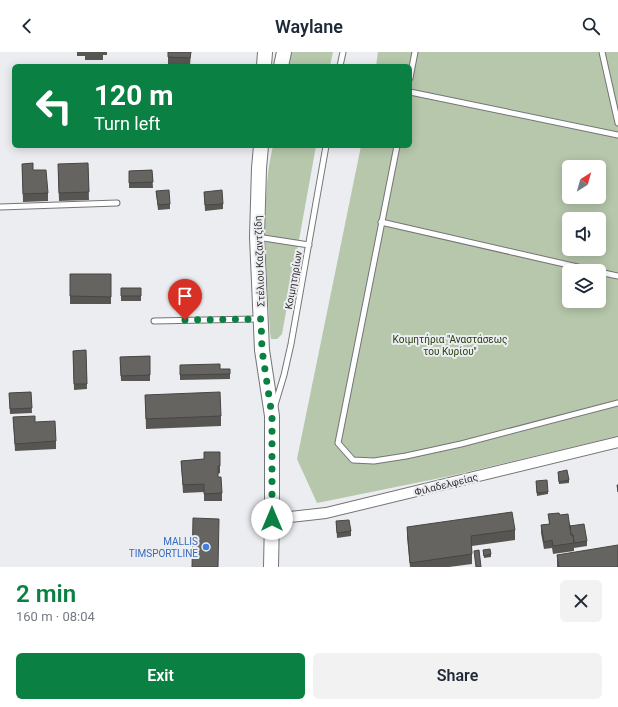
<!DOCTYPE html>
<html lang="en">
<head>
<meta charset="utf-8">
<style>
  :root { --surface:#fff; --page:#f2f2f3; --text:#1f2937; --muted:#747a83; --accent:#0b8043 }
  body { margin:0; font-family:Roboto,sans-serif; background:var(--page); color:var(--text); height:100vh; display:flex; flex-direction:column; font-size:15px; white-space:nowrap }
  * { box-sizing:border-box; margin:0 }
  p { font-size:13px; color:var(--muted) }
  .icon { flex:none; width:22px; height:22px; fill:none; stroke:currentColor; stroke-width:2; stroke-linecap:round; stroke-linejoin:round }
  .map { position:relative; height:515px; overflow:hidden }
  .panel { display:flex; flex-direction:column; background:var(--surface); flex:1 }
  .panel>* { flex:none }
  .guide { position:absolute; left:12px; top:12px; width:400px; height:84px; border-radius:6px; box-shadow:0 2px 10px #0003; background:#0b8043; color:#fff; overflow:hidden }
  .needle { width:26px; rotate:37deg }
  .tools { position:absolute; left:562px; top:108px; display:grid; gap:8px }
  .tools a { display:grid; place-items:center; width:44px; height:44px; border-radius:6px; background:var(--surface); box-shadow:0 2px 10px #0003; font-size:20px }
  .pin { position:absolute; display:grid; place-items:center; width:34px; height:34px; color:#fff; margin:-41px -17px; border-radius:50% 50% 50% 0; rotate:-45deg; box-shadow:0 0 4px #0007 }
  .pin .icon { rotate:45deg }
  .me { position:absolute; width:44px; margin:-22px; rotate:0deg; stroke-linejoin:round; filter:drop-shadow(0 0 3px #0008) }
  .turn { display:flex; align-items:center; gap:14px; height:84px; padding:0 16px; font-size:18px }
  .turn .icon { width:52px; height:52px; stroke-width:2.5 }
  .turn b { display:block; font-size:28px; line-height:34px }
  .round { display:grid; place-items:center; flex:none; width:42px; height:42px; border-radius:6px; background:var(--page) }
  .headline { display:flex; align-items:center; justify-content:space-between; height:68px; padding:0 16px }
  h1 { font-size:24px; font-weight:600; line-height:30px; color:var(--accent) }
  .button { display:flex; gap:8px; margin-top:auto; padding:8px 16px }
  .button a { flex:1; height:46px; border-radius:6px; background:var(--accent); color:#fff; font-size:16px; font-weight:600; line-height:46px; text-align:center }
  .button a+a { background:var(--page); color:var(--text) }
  header { display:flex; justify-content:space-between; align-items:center; height:52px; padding:0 16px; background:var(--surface); font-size:18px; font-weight:600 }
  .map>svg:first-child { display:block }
  .green { fill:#b6c7ab; fill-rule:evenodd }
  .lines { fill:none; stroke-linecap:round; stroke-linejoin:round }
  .lane-casing { stroke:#747578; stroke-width:7 }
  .street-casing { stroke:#747578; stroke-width:12 }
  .secondary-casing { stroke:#747578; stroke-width:16 }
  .lane { stroke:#fff; stroke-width:5 }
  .street { stroke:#fff; stroke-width:10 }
  .secondary { stroke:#fff; stroke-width:14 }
  .wall { fill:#585653 }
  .building { fill:#666461; stroke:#474644 }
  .route { stroke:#0b8043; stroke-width:7; stroke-dasharray:0 12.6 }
  .shop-dot { fill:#3f7fe0; stroke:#ecedf1; stroke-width:1.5 }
  .labels { text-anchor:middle; stroke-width:4; stroke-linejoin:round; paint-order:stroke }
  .street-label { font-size:10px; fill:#323334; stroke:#ecedf1 }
  .park-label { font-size:10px; fill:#243e0c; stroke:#ecedf1 }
  .shop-label { font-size:10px; fill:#366cbe; stroke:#ecedf1; text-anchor:end }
</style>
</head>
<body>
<header><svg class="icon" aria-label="back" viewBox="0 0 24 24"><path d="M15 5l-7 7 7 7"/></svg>Waylane<svg class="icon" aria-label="search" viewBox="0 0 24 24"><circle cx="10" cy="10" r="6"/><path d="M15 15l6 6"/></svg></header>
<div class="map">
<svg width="618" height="515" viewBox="0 0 618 515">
  <rect width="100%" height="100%" fill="#ecedf1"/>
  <path class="green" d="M290,0H333L330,14H287Z
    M378,0H618V384L450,424L317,451L297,407L361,94H410V14H376ZM569,115H599V145H569ZM569,167H599V197H569ZM569,219H599V249H569Z
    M273,94H316L282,282L277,287H271L270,280C267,227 262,174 268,121C269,112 271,103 273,94Z"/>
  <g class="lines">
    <g class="lane-casing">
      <path id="lane" d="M602,0L618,71
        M340,14L343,0
        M410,26L415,0
        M410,40L618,83
        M397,94L338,391L353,408L374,409L406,404L461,392L618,351
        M0,155L117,151
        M381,170L595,219
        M257,185L309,193
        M599,220L618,224
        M154,269L260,267
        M275,353L284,323L291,292L326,94"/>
    </g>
    <g class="street-casing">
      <path id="street" d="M272,467L326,461L618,390"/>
    </g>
    <g class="secondary-casing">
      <path id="secondary" d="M264,14L265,0
        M281,14L284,0
        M261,94L259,116L257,185L262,298L272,364V467L271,515"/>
    </g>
    <use href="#lane" class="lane"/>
    <use href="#street" class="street"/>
    <use href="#secondary" class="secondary"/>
  </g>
  <path class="wall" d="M77,0H107V3H103V8H85V4H77Z
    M168,0H191L190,14L168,13Z
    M88,111L89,148L59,149L58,120Z
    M22,112L33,118L48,141V149L23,150Z
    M152,118L153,136H129V119Z
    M156,139L170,152V157L158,158Z
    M204,140L223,152V157L205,159Z
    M70,222H111V252H70Z
    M121,236H141V249H121Z
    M86,298L87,337L74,338L73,299Z
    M150,304V329H121L120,305Z
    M180,313L220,317H230V327L180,328Z
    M31,340L32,361L10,362L9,341Z
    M145,343L221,364V374L146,377Z
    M13,365L35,370L56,389V397L15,399Z
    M204,400L220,414V421L218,422V425L222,441V449H204V440L183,441L181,409L204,407Z
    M558,420L569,428V431L559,432Z
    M536,429L548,440V442L537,444Z
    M548,462L560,463L587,489V494L574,496V499L553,502L552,496L544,497L541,481V473L549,472Z
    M336,469L351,479V484L337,486Z
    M407,475L515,478V488L472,494V512L449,515H410L407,485Z
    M483,498L491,502V505L484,506Z
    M557,503L618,515H557Z"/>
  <path class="building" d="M168,0H191L190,6L168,5Z
    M33,111V118H46L48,141L23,142L22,112Z
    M88,111L89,140L59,141L58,112Z
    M152,118L153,130L129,131V119Z
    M169,138L170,152L158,153L156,139Z
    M222,138L223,152L205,153L204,140Z
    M70,222H111V245L70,244Z
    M121,236H141V244H121Z
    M86,298L87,332H74L73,299Z
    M150,304V323L121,324L120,305Z
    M220,312V317H230V322L180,323V313Z
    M31,340L32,356L10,357L9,341Z
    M220,340L221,364L146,367L145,343Z
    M35,364V370L55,369L56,389L15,392L13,365Z
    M204,400H220V414H218V425H221L222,441L204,442V432L183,433L181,409L204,407Z
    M567,418L569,428L559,430L558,420Z
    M547,428L548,440L537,441L536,429Z
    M617,433H618V440Z
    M512,460L515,478L471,484L472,502L410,511L407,475Z
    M559,461L560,463L568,462L571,483H573L574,491L553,494L552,488L544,490L541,473L550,472L548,462Z
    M193,466L219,467L218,515H192Z
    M349,468L351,479L337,481L336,469Z
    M584,472L587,489L574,491L573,483H571L570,474Z
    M618,493V515H559L557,503Z
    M490,497L491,502L484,504L483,498Z
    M479,498L481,515H476L474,499Z"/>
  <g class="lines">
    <path class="route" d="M185,268L261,267L262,298L272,364V467"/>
  </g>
  <circle class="shop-dot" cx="206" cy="495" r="4"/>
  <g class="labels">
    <g class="street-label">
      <text transform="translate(259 209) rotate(-92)" y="4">Στέλιου Καζαντζίδη</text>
      <text transform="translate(293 228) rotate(-80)" y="4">Κοιμητηρίων</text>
      <text transform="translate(446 432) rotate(-14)" y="4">Φιλαδελφείας</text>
    </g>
    <g class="park-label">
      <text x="450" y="291">Κοιμητήρια "Αναστάσεως<tspan x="450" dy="12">του Κυρίου"</tspan></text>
    </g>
    <g class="shop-label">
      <text x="198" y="493">MALLIS<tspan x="198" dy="12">TIMSPORTLINE</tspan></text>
    </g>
  </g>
</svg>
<div class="tools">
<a><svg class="needle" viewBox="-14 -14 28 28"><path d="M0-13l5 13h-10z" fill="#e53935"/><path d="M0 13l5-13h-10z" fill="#747a83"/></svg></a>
<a><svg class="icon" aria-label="sound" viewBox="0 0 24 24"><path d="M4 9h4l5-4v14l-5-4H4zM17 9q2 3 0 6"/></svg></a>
<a><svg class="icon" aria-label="layers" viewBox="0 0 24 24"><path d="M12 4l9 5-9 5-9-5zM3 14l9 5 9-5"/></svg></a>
</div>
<div class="pin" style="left:185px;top:268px;background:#d93025"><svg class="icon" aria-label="arrive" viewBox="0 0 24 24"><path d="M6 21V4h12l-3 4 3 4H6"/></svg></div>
<svg class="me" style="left:272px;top:467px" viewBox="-20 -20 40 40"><circle r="19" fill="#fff"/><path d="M0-13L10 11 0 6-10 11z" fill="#0b8043"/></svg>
<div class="guide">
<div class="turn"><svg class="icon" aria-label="left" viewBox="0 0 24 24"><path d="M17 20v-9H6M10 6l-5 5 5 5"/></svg><div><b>120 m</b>Turn left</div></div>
</div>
</div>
<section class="panel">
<div class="headline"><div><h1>2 min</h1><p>160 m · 08:04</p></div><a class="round"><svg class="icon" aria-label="close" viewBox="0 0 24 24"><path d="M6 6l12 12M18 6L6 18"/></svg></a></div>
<div class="button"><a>Exit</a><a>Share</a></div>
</section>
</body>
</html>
